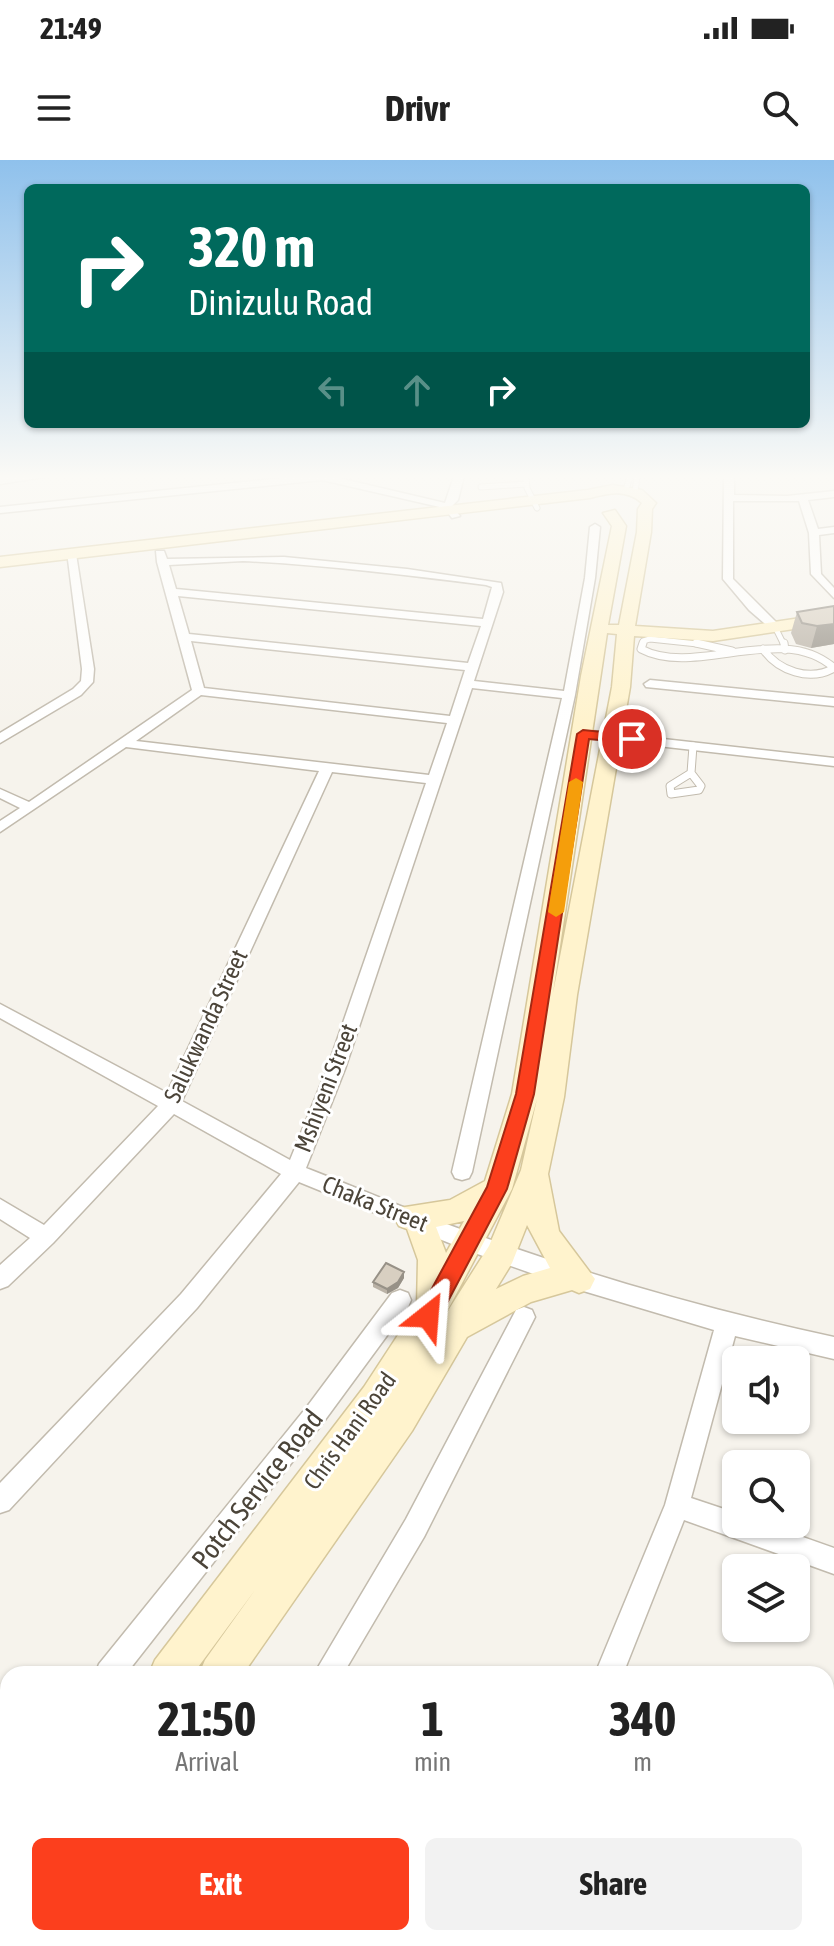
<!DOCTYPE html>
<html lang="en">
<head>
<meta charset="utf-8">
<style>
  :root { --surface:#fff; --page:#f2f2f2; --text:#222; --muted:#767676; --accent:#fc3f1d }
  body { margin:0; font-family:"Asap Condensed",sans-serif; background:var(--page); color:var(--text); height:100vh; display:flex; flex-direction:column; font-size:30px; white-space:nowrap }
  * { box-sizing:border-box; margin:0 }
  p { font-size:26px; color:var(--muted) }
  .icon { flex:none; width:44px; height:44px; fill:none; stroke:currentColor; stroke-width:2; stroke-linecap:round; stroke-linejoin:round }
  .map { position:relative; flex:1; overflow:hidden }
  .side { position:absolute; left:0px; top:1506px; width:834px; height:280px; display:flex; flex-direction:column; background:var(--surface); border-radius:24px 24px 0 0; box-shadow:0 2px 6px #0004 }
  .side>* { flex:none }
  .guide { position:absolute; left:24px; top:24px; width:786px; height:244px; border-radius:12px; box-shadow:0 2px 6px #0004; background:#00695c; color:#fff; overflow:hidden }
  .buttons { position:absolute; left:722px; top:1186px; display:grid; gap:16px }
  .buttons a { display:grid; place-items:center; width:88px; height:88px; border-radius:12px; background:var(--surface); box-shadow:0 2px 6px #0004; font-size:40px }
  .pin { position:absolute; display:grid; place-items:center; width:68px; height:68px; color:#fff; margin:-34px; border:4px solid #fff; border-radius:50%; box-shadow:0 2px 8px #0007 }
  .me { position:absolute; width:88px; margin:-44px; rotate:28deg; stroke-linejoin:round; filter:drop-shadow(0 0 6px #0008) }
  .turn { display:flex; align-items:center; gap:28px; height:168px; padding:0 32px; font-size:36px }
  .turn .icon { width:104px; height:104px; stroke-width:2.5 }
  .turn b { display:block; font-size:56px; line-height:68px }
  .lanes { display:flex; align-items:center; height:76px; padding:0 32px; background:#0003; justify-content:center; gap:40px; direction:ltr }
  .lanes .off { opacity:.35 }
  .eta { display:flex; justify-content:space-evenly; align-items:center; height:136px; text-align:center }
  .eta b { font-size:48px; font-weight:700; line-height:56px }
  .button { display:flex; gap:16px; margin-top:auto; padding:16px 32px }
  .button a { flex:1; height:92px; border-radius:12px; background:var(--accent); color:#fff; font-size:32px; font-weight:700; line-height:92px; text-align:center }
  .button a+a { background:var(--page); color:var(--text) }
  .status { display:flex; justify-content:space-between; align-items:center; height:56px; padding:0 40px; background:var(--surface); direction:ltr }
  .status svg { height:22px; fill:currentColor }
  header { display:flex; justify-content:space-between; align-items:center; height:104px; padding:0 32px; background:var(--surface); font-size:36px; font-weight:700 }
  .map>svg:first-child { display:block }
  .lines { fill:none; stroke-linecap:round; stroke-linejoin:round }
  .lane-far1-casing { stroke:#c2bbae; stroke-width:7 }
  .lane-casing { stroke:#c2bbae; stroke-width:9 }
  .street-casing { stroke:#c2bbae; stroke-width:3 }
  .secondary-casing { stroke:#d6c79b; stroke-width:3 }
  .lane-far1 { stroke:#fff; stroke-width:5 }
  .lane { stroke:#fff; stroke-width:7 }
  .street { fill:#fff; fill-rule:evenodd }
  .secondary { fill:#fff3cd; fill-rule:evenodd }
  .wall { fill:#bab2a6 }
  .shaded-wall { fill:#979187 }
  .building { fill:#d8cfc1; stroke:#979187; stroke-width:2 }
  .route { fill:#fc3f1d; stroke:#a42913; stroke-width:2 }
  .slow { fill:#f59e0b }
  .labels { text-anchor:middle; stroke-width:6; stroke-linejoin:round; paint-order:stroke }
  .street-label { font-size:24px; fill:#4b4439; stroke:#fff }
  .near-street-label { font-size:28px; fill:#4b4439; stroke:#fff }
</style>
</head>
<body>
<div class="status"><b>21:49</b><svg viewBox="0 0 49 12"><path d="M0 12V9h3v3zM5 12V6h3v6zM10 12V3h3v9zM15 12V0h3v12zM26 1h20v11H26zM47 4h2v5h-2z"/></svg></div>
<header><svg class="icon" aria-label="menu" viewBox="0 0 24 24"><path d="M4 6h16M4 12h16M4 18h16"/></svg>Drivr<svg class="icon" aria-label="search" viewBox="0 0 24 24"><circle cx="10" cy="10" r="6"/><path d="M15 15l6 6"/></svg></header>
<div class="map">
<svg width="834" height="1786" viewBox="0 0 834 1786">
  <rect width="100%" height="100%" fill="#f6f3ec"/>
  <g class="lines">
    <g class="lane-far1-casing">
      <path id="lane-far1" d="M526,316L527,328L537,348
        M481,327L526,324
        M626,330L630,316
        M635,332L637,316
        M775,467L784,485
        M642,485L643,481L650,479L707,485"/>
    </g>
    <g class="lane-casing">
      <path id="lane" d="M643,483L641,489C695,518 782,461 834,508C810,522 778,511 763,489
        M696,483L732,491
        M784,483L785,490
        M691,613L701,626L699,630L671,634L670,626Z
        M691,613L693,586"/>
    </g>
    <g class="street-casing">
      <path id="street" d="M20,316H51L0,324V318Z
        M303,316H330L445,343L454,316H464L458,340L452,346L460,356L452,358L444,348L322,320L0,353V347Z
        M724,316H734V335L787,336L834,331V337L808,340L818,369L834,367V373L819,375L821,414L834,428V438L811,414L809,373L799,341H733V419L781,467L771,469L749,450L723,419Z
        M595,364L600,367L595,418L575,535L472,1012L469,1018L462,1020L455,1018L452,1012L562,538L472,528L345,909L306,1008C363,1030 419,1055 477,1075C594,1117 713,1151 834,1177V1199L735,1176L691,1338L736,1353V1364H766L834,1388V1414L684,1360L623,1514H595L665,1345L714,1170L570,1127L469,1091L299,1022L197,1148L9,1350L0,1353V1323L181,1134L281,1014L174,954L53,1083L8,1126L0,1129V1105L30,1078L0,1059V1039L44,1065L158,946L0,858V844L167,933L319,611L126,587L0,672V661L20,648L0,638V629L29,642L192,530L157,402L156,391H164L167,399L284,397L407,409L501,423L503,432L474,521L564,531L585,418L590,367ZM243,401C325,405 406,415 486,425L492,427L483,459L176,429L169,405ZM178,436L481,466L468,503L189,474ZM191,481L465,510L450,556L204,528ZM201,535L447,563L429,615L136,581ZM332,612L426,623L327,909L290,1000L182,941Z
        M67,392L76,394L94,509L93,522L81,535L0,583V573L73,529L81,521L82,509Z
        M650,520L834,538V546L646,527L644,524Z
        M583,570L834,598V606L578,577L576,574Z
        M400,1130L408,1133L411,1140L408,1147L322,1264L126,1514H95L99,1504L306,1248L392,1133Z
        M524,1147L532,1150L535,1157L424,1377L343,1514H314L406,1359L516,1150Z
        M8,1623V1660L0,1663V1627Z
        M826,1676L834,1679V1712L826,1709Z
        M145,1778H179L176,1786H142Z
        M495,1778H527L524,1786H492Z"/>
    </g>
    <g class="secondary-casing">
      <path id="secondary" d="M613,325L642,330L656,343L652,349L651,372L635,466L713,471L834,453V463L713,481L634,476L630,527L577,835L564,937L548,1014L559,1071L595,1119L590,1129L579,1133L572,1130L531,1142L467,1177L412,1271L243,1514H199L205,1500L255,1430L193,1514H149L155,1500L364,1227L417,1146L418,1100L407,1069L399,1066L394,1057L399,1048L450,1040L485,1021L512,934L581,516L612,366L603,353L615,350L626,366L608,465H619L637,372L638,349L642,343C626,329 609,333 590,338L0,407V397L588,330ZM607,473L617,474L612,527L553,833ZM537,939L521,1010L489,1086L444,1157L512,1029ZM464,1061L446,1093L436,1067ZM527,1065L550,1108L523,1116L496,1129L512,1103Z
        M8,1707V1759L0,1762V1710Z
        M8,1774V1778H55L52,1786H3Z"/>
    </g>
    <use href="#lane-far1" class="lane-far1"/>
    <use href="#lane" class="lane"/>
    <use href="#street" class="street"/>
    <use href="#secondary" class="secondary"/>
  </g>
  <path class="wall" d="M834,446V484L811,488L796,484L791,473L797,452Z
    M404,1118L398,1128L387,1134L373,1127V1122Z"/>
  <path class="shaded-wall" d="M834,464V484L811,488L817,466Z
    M404,1112V1118L398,1128L387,1134V1129Z"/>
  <path class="building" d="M834,446V464L817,466L802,463L797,452Z
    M386,1103L404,1112L398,1122L387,1129L373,1122Z"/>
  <linearGradient id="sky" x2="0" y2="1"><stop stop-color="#8fc1ec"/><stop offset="0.56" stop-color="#fbfaf6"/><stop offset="1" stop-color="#fbfaf6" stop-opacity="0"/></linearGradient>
  <rect width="834" height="566" fill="url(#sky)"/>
  <path class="route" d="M583,570L632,575L638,579L632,583L589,579L534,934L507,1029L436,1164L428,1167L421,1164L417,1156L487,1027L516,934L577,574Z"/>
  <path class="slow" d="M576,618L583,622L564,752L556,757L548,752L569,622Z"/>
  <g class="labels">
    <g class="street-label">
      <text transform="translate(206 866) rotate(-65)" y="8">Salukwanda Street</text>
      <text transform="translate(326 928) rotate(-69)" y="8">Mshiyeni Street</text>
      <text transform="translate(375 1044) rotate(22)" y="8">Chaka Street</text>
      <text transform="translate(350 1271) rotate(-54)" y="8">Chris Hani Road</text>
    </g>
    <g class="near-street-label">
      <text transform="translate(257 1329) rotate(-52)" y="10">Potch Service Road</text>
    </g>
  </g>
</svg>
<div class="buttons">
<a><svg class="icon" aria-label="sound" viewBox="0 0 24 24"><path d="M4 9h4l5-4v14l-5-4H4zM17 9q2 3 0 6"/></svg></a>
<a><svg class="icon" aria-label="search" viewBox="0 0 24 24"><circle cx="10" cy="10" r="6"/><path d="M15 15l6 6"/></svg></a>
<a><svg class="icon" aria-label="layers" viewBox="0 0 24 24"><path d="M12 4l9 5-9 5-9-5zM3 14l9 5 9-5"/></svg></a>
</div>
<div class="pin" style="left:632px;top:579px;background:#d93025"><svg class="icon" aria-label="arrive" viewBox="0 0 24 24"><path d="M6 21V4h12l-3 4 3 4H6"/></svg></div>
<svg class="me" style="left:428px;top:1156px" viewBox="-20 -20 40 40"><path d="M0-17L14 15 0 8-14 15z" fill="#fc3f1d" stroke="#fff" stroke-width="4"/></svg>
<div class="guide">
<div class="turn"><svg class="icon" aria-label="right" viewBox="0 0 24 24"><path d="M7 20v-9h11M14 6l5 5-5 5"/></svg><div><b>320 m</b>Dinizulu Road</div></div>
<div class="lanes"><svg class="icon off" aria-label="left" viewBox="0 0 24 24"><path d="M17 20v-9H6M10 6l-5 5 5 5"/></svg><svg class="icon off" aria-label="ahead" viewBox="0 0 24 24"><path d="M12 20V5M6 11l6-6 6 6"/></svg><svg class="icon" aria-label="right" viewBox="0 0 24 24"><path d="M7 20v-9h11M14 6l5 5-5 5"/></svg></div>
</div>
<section class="side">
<div class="eta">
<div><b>21:50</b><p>Arrival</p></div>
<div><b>1</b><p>min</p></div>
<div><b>340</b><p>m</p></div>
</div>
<div class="button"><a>Exit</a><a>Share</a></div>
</section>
</div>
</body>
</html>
